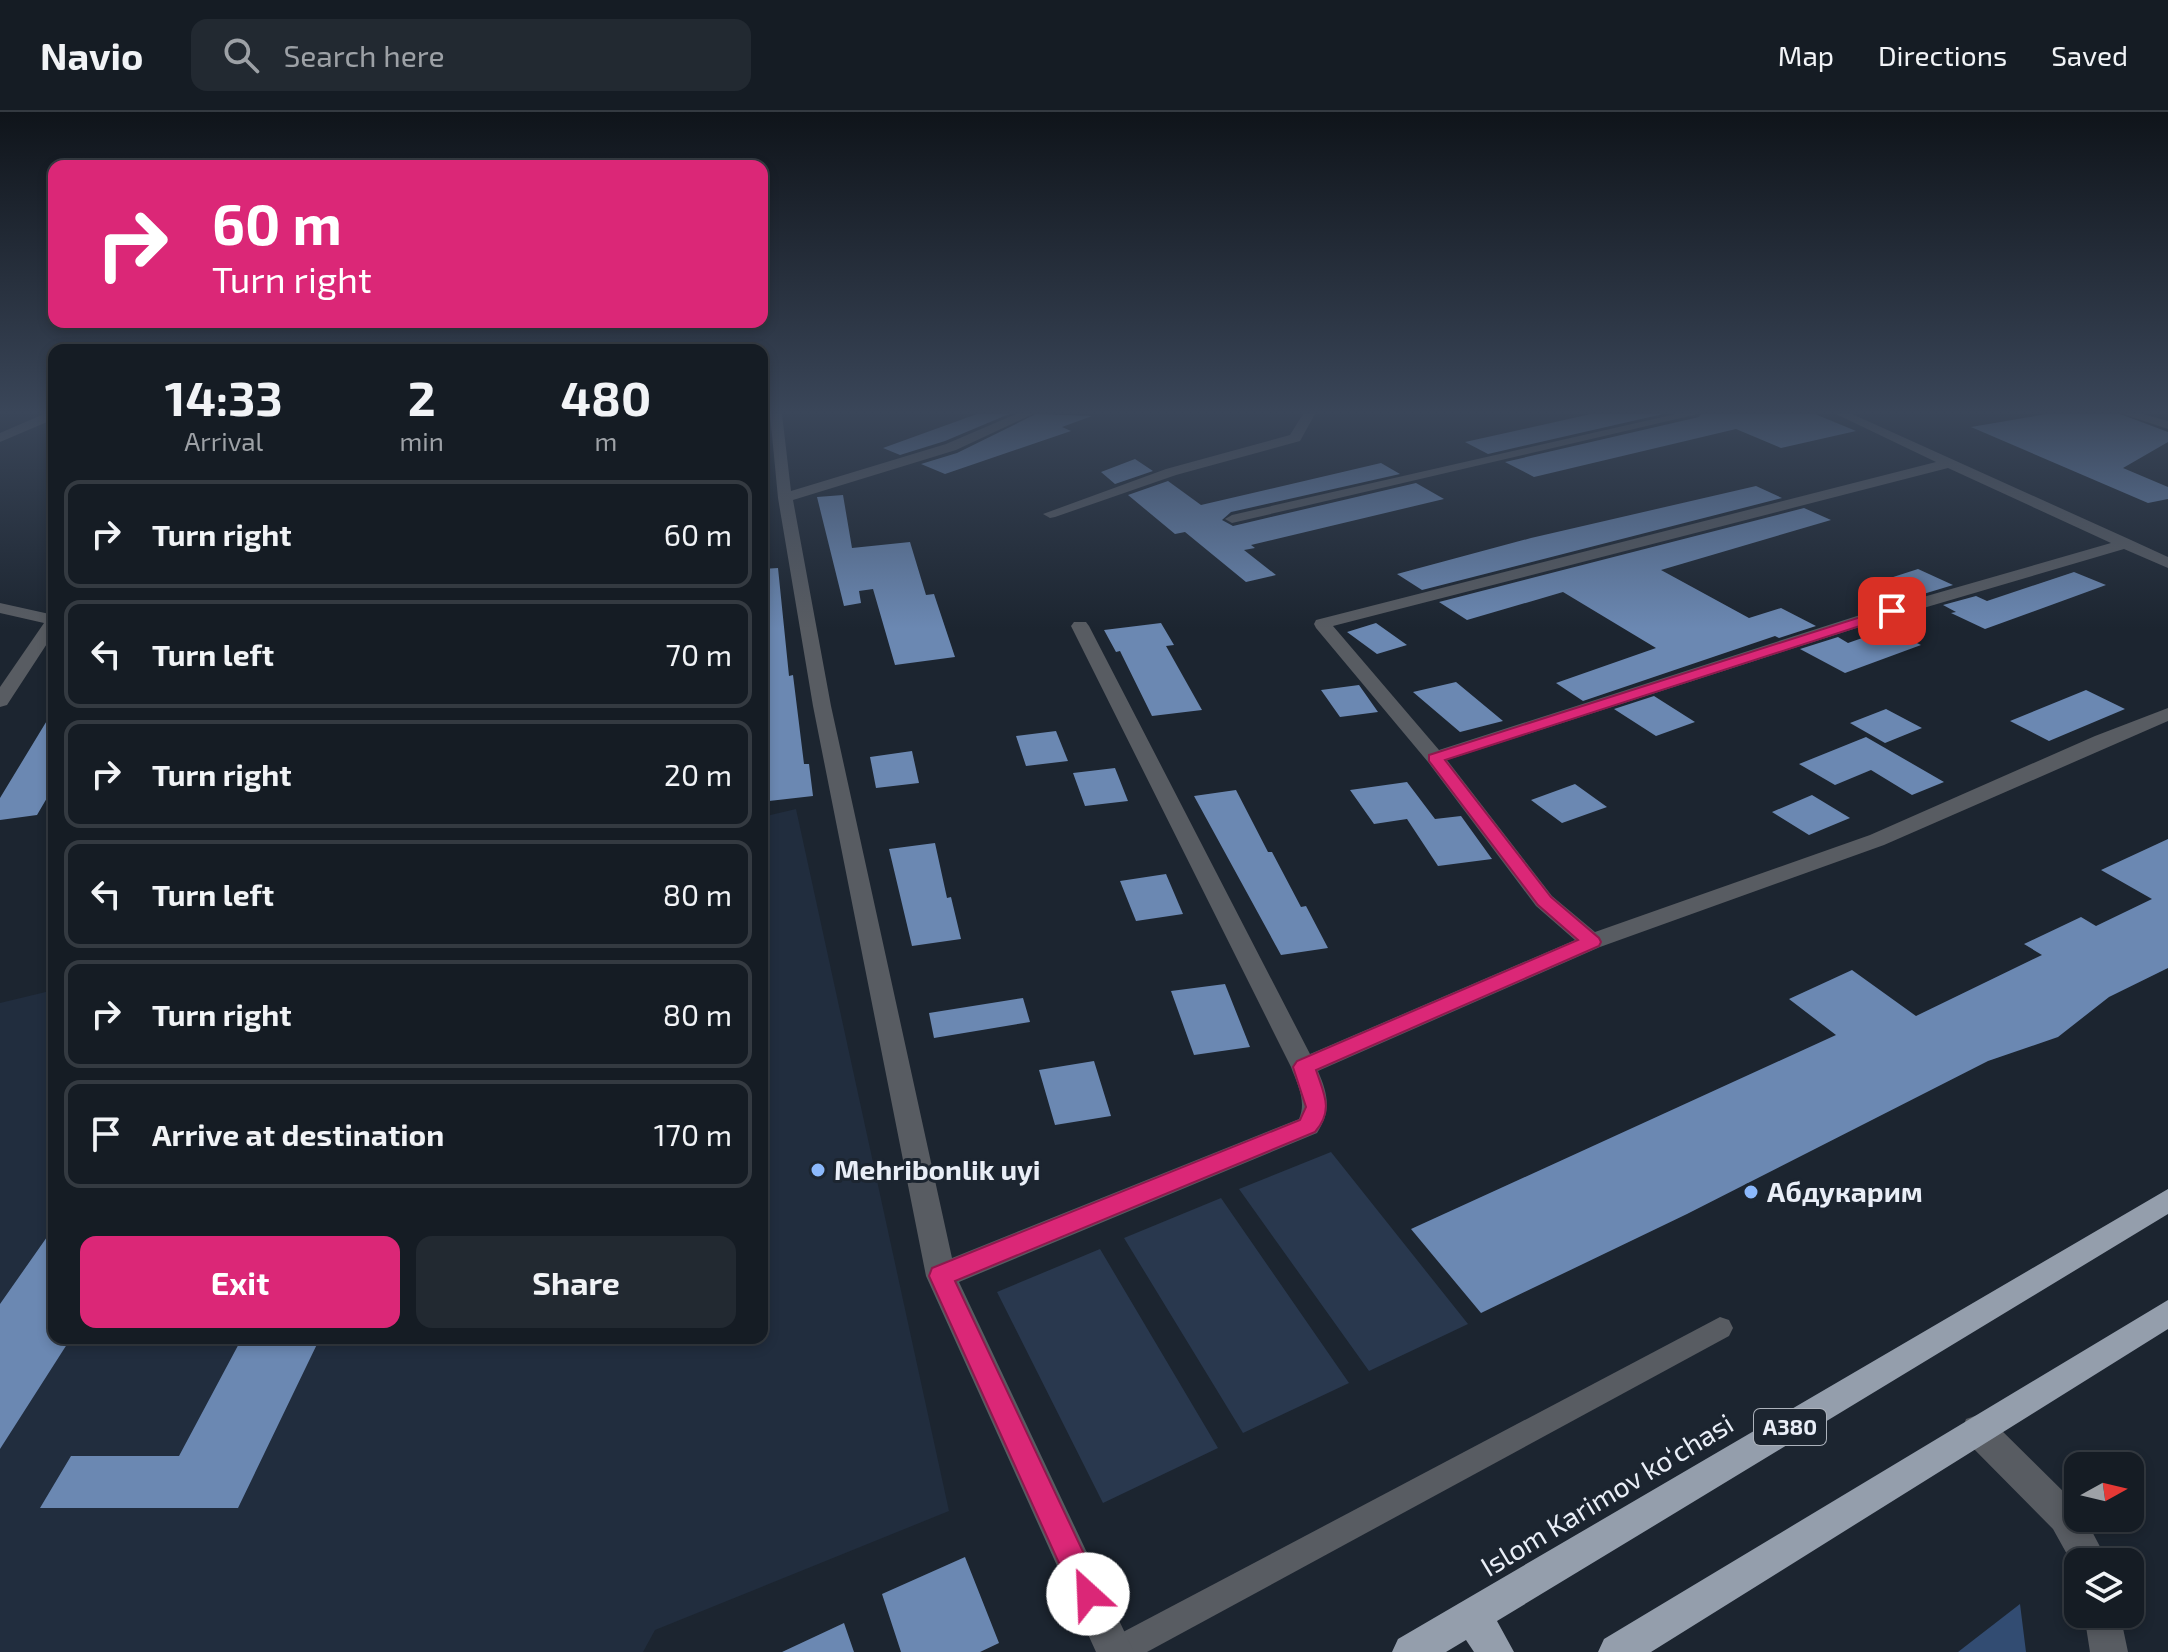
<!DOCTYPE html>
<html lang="en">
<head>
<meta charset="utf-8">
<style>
  :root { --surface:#151c24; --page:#222931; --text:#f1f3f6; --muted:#9da1a6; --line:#343a41; --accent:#db2777 }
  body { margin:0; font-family:"Exo 2",sans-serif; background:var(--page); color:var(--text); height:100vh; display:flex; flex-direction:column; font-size:30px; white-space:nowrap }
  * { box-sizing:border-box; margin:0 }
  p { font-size:26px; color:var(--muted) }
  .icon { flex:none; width:44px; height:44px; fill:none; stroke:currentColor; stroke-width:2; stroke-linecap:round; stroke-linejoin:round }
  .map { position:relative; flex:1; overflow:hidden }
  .drawer { position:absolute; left:48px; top:232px; width:720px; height:1000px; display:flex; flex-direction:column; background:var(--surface); border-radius:16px; box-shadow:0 4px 12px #0003,0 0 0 2px var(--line) }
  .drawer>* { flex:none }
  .hud { position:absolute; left:48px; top:48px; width:720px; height:168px; border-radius:16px; box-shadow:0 4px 12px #0003,0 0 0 2px var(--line); background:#db2777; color:#fff; overflow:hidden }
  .needle { width:52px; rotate:82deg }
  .controls { position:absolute; left:2064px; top:1340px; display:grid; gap:16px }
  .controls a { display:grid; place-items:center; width:80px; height:80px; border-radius:16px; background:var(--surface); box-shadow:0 4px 12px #0003,0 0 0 2px var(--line); font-size:40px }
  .pin { position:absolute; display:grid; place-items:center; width:68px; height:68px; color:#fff; margin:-34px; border-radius:16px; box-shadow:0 4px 12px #0006 }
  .me { position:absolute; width:88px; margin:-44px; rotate:335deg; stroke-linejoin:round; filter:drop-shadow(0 0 6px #0008) }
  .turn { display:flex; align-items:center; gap:28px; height:168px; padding:0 32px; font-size:36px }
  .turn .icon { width:104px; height:104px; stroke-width:2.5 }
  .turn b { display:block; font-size:56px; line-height:68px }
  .eta { display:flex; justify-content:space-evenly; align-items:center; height:136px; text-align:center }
  .eta b { font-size:48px; font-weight:700; line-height:56px }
  .primary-button { display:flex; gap:16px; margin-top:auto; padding:16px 32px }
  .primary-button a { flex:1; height:92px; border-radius:16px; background:var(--accent); color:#fff; font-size:32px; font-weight:700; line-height:92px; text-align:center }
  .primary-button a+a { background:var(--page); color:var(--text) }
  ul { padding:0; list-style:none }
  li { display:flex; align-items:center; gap:24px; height:108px; margin:0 16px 12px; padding:0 16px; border:4px solid var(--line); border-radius:16px }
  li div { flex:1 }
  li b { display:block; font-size:30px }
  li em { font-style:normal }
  header { display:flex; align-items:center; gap:48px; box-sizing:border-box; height:112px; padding:0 40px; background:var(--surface); border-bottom:2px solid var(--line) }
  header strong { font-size:38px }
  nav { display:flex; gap:44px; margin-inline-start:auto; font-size:28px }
  .search { width:560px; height:72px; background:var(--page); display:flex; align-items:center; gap:20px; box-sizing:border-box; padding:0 28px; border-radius:16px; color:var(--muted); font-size:30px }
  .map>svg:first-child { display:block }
  .built { fill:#212d3e }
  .green { fill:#29384e }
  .forest { fill:#324c72 }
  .building { fill:#6b88b2 }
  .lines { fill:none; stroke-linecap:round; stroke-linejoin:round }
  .service { fill:#585c62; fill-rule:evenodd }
  .minor { fill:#585c62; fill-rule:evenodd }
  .trunk { fill:#949eac; fill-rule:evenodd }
  .route { fill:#db2777; stroke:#8e194d; stroke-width:2 }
  .poi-dot { fill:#8cb9fc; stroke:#1c2530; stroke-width:3 }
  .labels { text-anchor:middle; stroke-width:6; stroke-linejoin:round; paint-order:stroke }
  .shield { fill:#1c2530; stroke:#acb2bb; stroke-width:2 }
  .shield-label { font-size:22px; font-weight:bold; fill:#e9eef7 }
  .near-poi-label { font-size:28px; font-weight:bold; fill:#e9eef7; stroke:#1c2530; text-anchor:start }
  .near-street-label { font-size:28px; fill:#e9eef7; stroke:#1c2530 }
</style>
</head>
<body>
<header>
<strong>Navio</strong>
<div class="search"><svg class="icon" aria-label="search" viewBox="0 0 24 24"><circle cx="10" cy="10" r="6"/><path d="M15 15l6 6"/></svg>Search here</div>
<nav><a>Map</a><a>Directions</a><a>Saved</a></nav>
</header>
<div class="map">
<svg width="2168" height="1540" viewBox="0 0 2168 1540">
  <rect width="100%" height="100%" fill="#1c2530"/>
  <path class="built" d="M796,697L949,1399L655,1518L643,1540H0V891L54,878V1226H762V705Z"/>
  <path class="green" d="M1331,1040L1468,1212L1369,1259L1239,1077Z
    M1221,1086L1349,1271L1243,1321L1124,1126Z
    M1100,1137L1218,1336L1103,1391L997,1180Z"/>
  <path class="forest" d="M2020,1492L2026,1540H1958Z"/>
  <path class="building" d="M977,302H1009L945,329L900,343L883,336Z
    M1036,302L1092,304L1062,315L1071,319L945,362L921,352L957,341Z
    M1591,302H1663L1488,342L1465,330Z
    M1701,302H1815L1856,319L1781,336L1736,317L1534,365L1505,350L1699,305Z
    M2047,302H2120L2168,320V330L2123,356L2168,375V387L2148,391L1971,315Z
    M1135,347L1153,359L1115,372L1101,360Z
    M1381,351L1400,362L1231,400L1222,408L1233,414L1416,371L1444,387L1251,433L1255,436L1244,438L1276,463L1246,470L1185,420L1175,422L1128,383L1168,369L1201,393Z
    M1756,374L1782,386L1422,478L1397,462L1531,426Z
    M843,383L852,436L910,430L926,483L934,482L955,545L895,553L873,477L859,479L861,491L844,494L817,385Z
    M1804,396L1831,408L1661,458L1749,506L1781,496L1816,514L1779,526L1775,524L1583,589L1556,571L1656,536L1563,480L1467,508L1439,490Z
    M778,456L789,564L793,563L804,652H809L813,684L769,689L765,647H762V457Z
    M1918,457L1953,473L1920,483L1887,467Z
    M2074,460L2106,473L1985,517L1951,501L1956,500L1943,493L1976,484L1987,489Z
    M1161,511L1174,533L1166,534L1202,598L1152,604L1120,539L1116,540L1104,518Z
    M1376,511L1407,533L1377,542L1347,520Z
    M1888,517L1921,533L1845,561L1800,537L1838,525L1848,531Z
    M1456,570L1503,609L1460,620L1413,580Z
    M1359,573L1378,600L1340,605L1321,578Z
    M2086,578L2125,597L2049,629L2010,609Z
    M1654,584L1695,610L1656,624L1614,597Z
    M54,597V674L37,703L0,708V686Z
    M1886,597L1922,616L1885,631L1850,611Z
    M1056,619L1068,649L1026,654L1016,624Z
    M1866,625L1944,670L1912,683L1871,658L1835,673L1799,652Z
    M912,639L919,671L876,676L870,645Z
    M1115,656L1128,689L1085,694L1073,661Z
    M1407,670L1435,707L1461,704L1492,747L1438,754L1407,707L1374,712L1350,678Z
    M1575,672L1607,695L1562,711L1531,688Z
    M1236,678L1268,740H1272L1301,795L1306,794L1328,836L1281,843L1194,684Z
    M1812,683L1850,706L1809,723L1772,700Z
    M2168,727V856L2109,885L2058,925L1988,949L1687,1102L1481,1201L1411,1117L1836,923L1789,887L1852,858L1916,904L2042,843L2024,832L2081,805L2096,814L2152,787L2101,758Z
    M935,731L947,786L951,785L961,827L912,834L889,737Z
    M1166,762L1183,802L1136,809L1120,769Z
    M1225,872L1250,935L1194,943L1171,879Z
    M1023,886L1030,910L934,926L929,901Z
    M1094,949L1111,1004L1055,1013L1039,958Z
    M54,1115V1226H71L0,1337V1192Z
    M242,1226H320L238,1396H40L71,1344H179Z
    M965,1445L999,1531L980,1540H901L882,1482Z
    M844,1511L854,1540H782Z"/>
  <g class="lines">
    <path class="service" d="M1720,1205L1729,1208L1733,1216L1729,1224L1147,1540H1102L1106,1529Z"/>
    <path class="minor" d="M44,302H54V307L0,330V321Z
      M770,302H782L791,379L946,332L1016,302H1033L956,338L793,388L831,594L952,1146L1299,1007C1307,989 1297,972 1291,955L1071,514L1074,510H1086L1089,514L1310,942L1575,828L1536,794L1428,650L1316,516L1314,512L1316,508L1936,350L1836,302H1852L2131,428L2168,445V456L2124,437L1869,512L1447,648L1552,784L1595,820L1870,723L2095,624L2168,596V609L1884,733L1600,835L1318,959C1328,983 1332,998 1317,1021L959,1170L1134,1540H1096L926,1164L813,594L778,386ZM1948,356L2111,431L1857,504L1439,638L1333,514Z
      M1303,302H1315L1300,329L1176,363L1055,405L1050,406L1043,402L1166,357L1290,323Z
      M1676,302H1698L1232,411L1225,407L1232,403Z
      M2123,302H2143L2168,309V317Z
      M0,491L54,503V521L7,593L0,595V575L44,511L0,501Z
      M1978,1303L1990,1307L2077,1393L2078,1406H2085L2108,1450H2078V1462L2053,1417L1966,1329L1962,1318L1966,1307Z
      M2084,1502H2120L2128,1540H2090Z"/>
    <path class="trunk" d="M2168,1077V1102L1497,1509L1514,1540H1474L1466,1528L1446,1540H1392L1398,1527Z
      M2168,1188V1217L1651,1540H1598L1604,1527Z"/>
  </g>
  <linearGradient id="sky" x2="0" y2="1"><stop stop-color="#0f141a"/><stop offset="0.58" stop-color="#3a4659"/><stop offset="1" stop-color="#3a4659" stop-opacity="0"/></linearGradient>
  <rect width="2168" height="517" fill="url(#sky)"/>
  <path class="route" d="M1892,495L1899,499L1897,502L1445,648L1551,785L1599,826L1601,830L1599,834L1316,958C1324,982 1334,998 1315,1020L955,1169L1103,1482L1099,1493L1088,1497L1078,1493L929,1164L932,1156L1300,1008L1306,995L1293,955L1297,949L1578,828L1538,793L1429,649V643Z"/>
  <g class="poi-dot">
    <circle cx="818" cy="1058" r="8"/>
    <circle cx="1751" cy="1080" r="8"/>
  </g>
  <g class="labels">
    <rect class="shield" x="1754" y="1297" width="72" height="36" rx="6"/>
    <g class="shield-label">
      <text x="1790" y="1323">A380</text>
    </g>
    <g class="near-poi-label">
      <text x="834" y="1068">Mehribonlik uyi</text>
      <text x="1767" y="1090">Абдукарим</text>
    </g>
    <g class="near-street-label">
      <text transform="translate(1607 1383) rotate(-31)" y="10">Islom Karimov ko‘chasi</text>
    </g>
  </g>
</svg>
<div class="controls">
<a><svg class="needle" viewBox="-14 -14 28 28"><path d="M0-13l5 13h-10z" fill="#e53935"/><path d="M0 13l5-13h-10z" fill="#9da1a6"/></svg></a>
<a><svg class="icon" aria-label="layers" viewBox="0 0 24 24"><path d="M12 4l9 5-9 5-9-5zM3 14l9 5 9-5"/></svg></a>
</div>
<div class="pin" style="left:1892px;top:499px;background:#d93025"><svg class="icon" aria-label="arrive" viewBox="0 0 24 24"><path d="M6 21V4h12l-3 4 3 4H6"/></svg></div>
<svg class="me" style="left:1088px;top:1482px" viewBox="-20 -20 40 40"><circle r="19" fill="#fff"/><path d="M0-13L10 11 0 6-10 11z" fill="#db2777"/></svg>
<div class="hud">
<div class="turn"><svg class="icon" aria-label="right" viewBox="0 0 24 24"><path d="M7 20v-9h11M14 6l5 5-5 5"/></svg><div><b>60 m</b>Turn right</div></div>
</div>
<section class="drawer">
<div class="eta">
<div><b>14:33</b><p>Arrival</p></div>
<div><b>2</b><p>min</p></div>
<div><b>480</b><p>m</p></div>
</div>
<ul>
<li><svg class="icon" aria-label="right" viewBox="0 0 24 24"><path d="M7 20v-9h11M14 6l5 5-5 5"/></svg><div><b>Turn right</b></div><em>60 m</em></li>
<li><svg class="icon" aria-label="left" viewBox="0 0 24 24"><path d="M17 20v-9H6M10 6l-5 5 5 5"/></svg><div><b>Turn left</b></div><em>70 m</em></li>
<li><svg class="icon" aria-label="right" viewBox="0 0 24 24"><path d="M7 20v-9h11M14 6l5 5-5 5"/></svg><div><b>Turn right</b></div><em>20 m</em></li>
<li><svg class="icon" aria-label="left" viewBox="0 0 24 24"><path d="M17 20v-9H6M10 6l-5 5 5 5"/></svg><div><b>Turn left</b></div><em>80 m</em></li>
<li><svg class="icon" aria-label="right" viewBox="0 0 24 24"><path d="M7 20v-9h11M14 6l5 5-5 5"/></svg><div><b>Turn right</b></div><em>80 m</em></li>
<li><svg class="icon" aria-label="arrive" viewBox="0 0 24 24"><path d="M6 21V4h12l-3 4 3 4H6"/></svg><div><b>Arrive at destination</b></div><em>170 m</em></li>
</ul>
<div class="primary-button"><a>Exit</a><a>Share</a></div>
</section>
</div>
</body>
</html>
